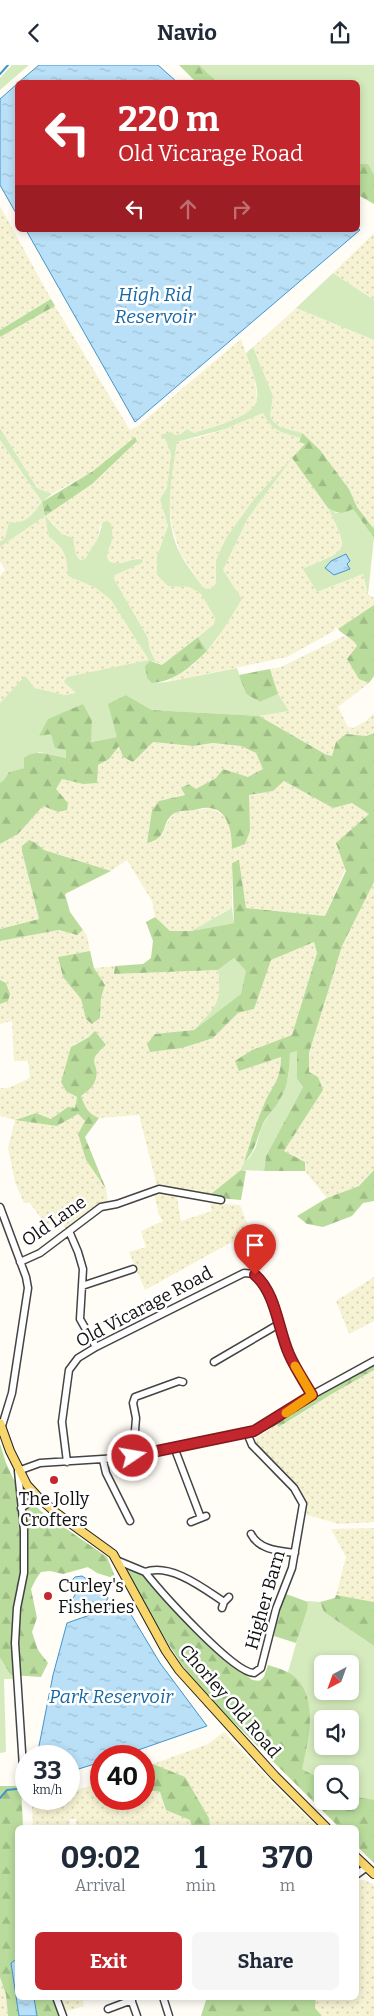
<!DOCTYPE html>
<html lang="en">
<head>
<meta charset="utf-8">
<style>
  :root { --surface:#fff; --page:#f6f6f7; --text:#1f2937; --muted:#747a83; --accent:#c4262e }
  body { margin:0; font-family:Bitter,serif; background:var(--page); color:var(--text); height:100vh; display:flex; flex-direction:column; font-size:19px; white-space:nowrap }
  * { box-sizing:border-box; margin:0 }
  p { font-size:16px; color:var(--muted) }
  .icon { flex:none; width:28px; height:28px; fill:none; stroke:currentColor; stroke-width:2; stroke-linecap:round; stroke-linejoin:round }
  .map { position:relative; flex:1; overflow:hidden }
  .side { position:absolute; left:15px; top:1760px; width:344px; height:175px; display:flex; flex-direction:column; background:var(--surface); border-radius:8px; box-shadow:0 2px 8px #0003 }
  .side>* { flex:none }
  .hud { position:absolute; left:15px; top:15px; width:345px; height:152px; border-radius:8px; box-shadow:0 2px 8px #0003; background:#c4262e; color:#fff; overflow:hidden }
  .needle { width:32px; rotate:221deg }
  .buttons { position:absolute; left:314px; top:1590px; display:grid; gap:10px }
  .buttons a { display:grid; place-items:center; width:45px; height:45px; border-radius:8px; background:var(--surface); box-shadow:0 2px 8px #0003; font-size:25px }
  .speed { position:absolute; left:15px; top:1680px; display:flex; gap:10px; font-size:25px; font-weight:700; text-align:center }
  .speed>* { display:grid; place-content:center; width:65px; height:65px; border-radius:50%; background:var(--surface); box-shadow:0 2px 8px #0003; line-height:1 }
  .speed small { font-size:12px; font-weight:400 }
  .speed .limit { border:8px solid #d22; background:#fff; color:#111 }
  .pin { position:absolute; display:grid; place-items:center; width:42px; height:42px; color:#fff; margin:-51px -21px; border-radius:50% 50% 50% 0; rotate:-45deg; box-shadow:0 0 5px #0007 }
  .pin .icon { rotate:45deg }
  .me { position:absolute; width:55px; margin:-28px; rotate:78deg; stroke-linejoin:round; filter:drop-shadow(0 0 4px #0008) }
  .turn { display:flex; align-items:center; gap:18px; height:105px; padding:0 20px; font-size:22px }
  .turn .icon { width:65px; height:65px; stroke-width:2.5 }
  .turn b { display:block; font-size:35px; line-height:42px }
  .lanes { display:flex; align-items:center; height:48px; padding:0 20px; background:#0003; justify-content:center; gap:25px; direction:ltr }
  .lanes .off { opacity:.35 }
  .eta { display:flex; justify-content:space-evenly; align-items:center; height:85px; text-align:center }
  .eta b { font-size:30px; font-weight:700; line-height:35px }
  .cta { display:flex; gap:10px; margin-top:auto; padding:10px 20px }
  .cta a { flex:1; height:58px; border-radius:8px; background:var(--accent); color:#fff; font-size:20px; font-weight:700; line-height:58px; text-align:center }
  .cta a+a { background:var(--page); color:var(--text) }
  header { display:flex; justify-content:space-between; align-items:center; height:65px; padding:0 20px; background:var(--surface); font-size:22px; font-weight:700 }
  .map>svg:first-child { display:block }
  .farmland { fill:url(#farmland-dots) }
  .green { fill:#d5ebbd; fill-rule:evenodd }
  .forest { fill:url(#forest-firs) }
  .water { fill:url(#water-ripples); stroke:#3f96cf }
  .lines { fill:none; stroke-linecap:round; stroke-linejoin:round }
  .stream { stroke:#3f96cf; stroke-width:2 }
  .minor-casing { stroke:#444; stroke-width:9 }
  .major-casing { stroke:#222; stroke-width:10 }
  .minor { stroke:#fff; stroke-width:6 }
  .major { stroke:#f9d66b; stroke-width:8 }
  .route-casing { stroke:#7f191e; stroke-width:12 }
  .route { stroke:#c4262e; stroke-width:9 }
  .slow { stroke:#f59e0b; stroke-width:9 }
  .poi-dot { fill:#c4262e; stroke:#fff; stroke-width:2 }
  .labels { text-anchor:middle; stroke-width:5; stroke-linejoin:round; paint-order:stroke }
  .street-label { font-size:18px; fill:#111; stroke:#fff }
  .poi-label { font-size:18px; fill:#111; stroke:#fff }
  .water-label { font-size:19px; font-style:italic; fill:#1768a6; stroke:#fff }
</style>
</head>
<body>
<header><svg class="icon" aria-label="back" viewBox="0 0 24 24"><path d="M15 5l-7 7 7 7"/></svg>Navio<svg class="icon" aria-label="share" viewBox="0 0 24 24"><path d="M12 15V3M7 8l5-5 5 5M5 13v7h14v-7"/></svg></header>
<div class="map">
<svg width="374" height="1951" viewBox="0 0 374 1951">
  <defs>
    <pattern id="farmland-dots" width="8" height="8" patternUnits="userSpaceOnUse" patternTransform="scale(1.25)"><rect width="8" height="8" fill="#f6f3d4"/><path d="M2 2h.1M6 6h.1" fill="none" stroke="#d2cfb5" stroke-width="1.8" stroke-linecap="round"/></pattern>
    <pattern id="forest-firs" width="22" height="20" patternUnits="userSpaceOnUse" patternTransform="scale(1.25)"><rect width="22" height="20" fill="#b9dc9c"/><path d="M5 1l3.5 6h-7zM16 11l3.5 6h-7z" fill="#9ebc85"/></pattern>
    <pattern id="water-ripples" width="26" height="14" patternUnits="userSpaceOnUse" patternTransform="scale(1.25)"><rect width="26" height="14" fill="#b9e0f7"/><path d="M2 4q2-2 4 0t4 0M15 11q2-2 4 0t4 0" fill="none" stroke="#9ebfd3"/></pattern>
  </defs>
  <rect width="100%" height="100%" fill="#fffdf5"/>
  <path class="farmland" d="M0,141L51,234L0,265Z
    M374,168V235L333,208Z
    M55,241L130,365L138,361L241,274L255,315L257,334L253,343L237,354L194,368L187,364L181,369L164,372L171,389L167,424L160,434L168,461L157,491L183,522H189L201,529L215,553L214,559L162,600L156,597L150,585L148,573L114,514L115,510L141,498L139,493L120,499L113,498L108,494L107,487L112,475L100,460L98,473L85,494L80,495L76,490L74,477L62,469L51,456L49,472L61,481L68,493V511L96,523L111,535L150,596L67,612L76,628L65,630L35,623L25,612L0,638V511L5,505L0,496V482L45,451L134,372L93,406L52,429L37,423L0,363V272Z
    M296,243L374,275V464L357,442L349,424L320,385L302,368L280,362L274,357L270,351L273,331L253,282Z
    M263,348L278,366L300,373L299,377L305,379L292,393L328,443L342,472L344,479L341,486L304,504L317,527L363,509L368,529L374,533V540L338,564L335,562L334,566L287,592L167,617L193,600L207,586L225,562L242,534L223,505L248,453L288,398L254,434L226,473L216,495V518L212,523L207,524L202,521L180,487L173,465L168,436L177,377L200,372L225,364Z
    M0,375L42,437L27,456L18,458L9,457L5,473L0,477Z
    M344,571L354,575L357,581L359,613L369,618L338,642L348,662L353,663L366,656L374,648V668L366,671L346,670L333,691L325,689L259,651L289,646L278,629L270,604L281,602Z
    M153,677L193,681L213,678L241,681L256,688L263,705L248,712L223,704L216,713L196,725L186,729L159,736L161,771L170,753L176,747L211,743L224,751L229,759L232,772L249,746V730L273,726L284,716L333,743L352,737L369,749L325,851L246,843L239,796L232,798V843L191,866H170L155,852L152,836L127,795L111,806L44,785L36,778L22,786L39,854L0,864V779L18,769L43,740L57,747L68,738L55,724L62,714L83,719L98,700L109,694L119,680Z
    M374,817V1105L359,1121L327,1133L305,1106V1097L284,1086L323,1025L309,1007V988L342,881Z
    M59,865L77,870L83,865L87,870L90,886L59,892L63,912L81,934L86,954L100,953L101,933L105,920L94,903L115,901V909L218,905L220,926L217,940L194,965L155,969L213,973L238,948L254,944L270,895L314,876L317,888L292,970L252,985L239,1006L281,991V1006L278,1016L263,1041L241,1105L207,1132L157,1121L139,1050L99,1053L90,1050L84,1041L81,1031L91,1023L96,1009L93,996L95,989L89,972L74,979L73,1030L77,1032L75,1043H68L51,1054L36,1048L16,1054L57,1061L77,1049L85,1056L78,1069L86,1095L106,1124L108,1137L99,1141L67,1165L58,1153L47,1161L29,1137L24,1138L15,1117L8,1083L15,1055L0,1051V1023H8L30,1013L28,996H14L12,956L0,959V939L8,935L6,918L0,915V876Z
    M160,1127L177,1132L181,1156L212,1146L210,1138L240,1140L252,1172L230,1178L145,1225L129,1187L146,1182L141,1166L163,1156L159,1150L154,1128Z
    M374,1212V1256L349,1269L336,1236Z
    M374,1305V1457L339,1459L307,1450L306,1439L296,1419L256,1380L254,1375L276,1359L280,1362L330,1330Z
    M374,1463V1537L336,1530L346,1492L331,1464Z
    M224,1667L282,1728L318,1762H210L209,1753L185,1713L153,1699L208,1679Z
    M144,1702H146L144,1724L160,1727L166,1745L191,1755L192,1762H76V1754H70V1762H33L32,1740L52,1734H69V1728L101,1717V1734H144Z
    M364,1815L374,1819V1951H322L314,1943L316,1933L356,1932V1816Z
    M0,1912L6,1930L8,1951H0Z
    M61,1933H82L84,1941L65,1947Z"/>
  <path class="green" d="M12,0H29L0,25V13Z
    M195,0H374V133L358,124V18L213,17Z
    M333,208L374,235V275L296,243Z
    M253,282L273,331L270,351L274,357L280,362L302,368L300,373C281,367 273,367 263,348L225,364L177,377C172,413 162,454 180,488C186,500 195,510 202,521L207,524L212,523L216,518V495L226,473L254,434L292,393L248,453L223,505L242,534L225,562L207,586L198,572L214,559L215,553L201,529L189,522L168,521L157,510V491L168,461L160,434L167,423L171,389L164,372L160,370L171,367L175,370L181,369L187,364L194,368C210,362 254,353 257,334C259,319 250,302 246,288Z
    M0,363L37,423L52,429L42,437L45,451L62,469L73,473L76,490L80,495L85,494L98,473L103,457L107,456L111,459C112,464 113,470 112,475C110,483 101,496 115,498C125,500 134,491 143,495L142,498L115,510L114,514L148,573L150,585L156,597L150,596L152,618L167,617L237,603L246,629L260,637L278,629L289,646L259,651L152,645L126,630L117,672L90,677L92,655L83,639L39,670L51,669L66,685V693L39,687L24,703L9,707L4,716L0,718V638L25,611L35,623L65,630L76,628L64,617L67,612L149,595L111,535L96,523L68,511C67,491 66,485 49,472L45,451L0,482V477L5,473L9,457C27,460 32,449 42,437L0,375Z
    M328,443L336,448L353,444L374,473L368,529L363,509L317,527L303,504C348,483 351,490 328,443Z
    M232,843L234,858L191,866Z
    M234,893L246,906L242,929L194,965C216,941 222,939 218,905Z
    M297,986V1014L303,1022L266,1091L264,1106L241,1105L244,1097L250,1092L256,1082L261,1062L281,1032L288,1013L290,988Z
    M124,1500L143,1510L156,1526L209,1579L252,1615L257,1617L264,1612L268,1600L288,1607L308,1536L320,1537L324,1547L374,1581V1798L356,1780V1762H339L183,1602L146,1542ZM322,1599H350V1626H322ZM322,1654H350V1681H322ZM322,1709H350V1736H322Z
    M0,1593L11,1610H15V1614H4L6,1687L0,1688Z"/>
  <path class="forest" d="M179,0H199L217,17H196Z
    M358,99H368L374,110V139L358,130Z
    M51,234L55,241L0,272V265Z
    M302,368L320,385L349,424L357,442L374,464V473L353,444C343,449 337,449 328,443L292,393L305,379L299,377Z
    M135,372L137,376L92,419L45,451L42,437L93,406Z
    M374,540V611L369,618L359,614L347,594L357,581C353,573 344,571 338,564Z
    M198,572L207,586C190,602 176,616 152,618L147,613L145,601L150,596L162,600Z
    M270,604L278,629L260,637L246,629L239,610Z
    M126,630L152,645L259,651L325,689L332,691L336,677L346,669L366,671L374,668V817L342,881L309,988V1007L318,1012L323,1025L284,1086L305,1097V1106H264L266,1091L303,1022L297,1014V986L290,988C289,1004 289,1020 280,1034C275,1044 265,1052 261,1063C256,1076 255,1087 244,1097C250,1079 255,1060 263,1042C271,1021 281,1017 281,992L239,1006L235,996L252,985L292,970L317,888L314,877L271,895L254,944L238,948L213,973L182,983L150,987L147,979L155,969L194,965L241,929L246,906L234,893L218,905L114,909L115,901L143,899L151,893L153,876L146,857L155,852L170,866H191L234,858L232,798L239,795L246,843L325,851L346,806L336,778L369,749L352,738L333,743L284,716L273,726L249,730L250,766L245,779L232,784C232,769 229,745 210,743C205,742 199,744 194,745C189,746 180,745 175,748C160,756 170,773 147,778L152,745L159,736L185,730L181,723L189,719L196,724L216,713L223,704L248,712L263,704L256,688L241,681L213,678L193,681L153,677L133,697L123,692L119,681L109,694L98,700L97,718L83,719L62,714L56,724L68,738L67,745L58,747L43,741L18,769L0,779V718L4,715L9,707L24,703V693C37,683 52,691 66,693V685L55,683L51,669L39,671L48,654L83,639L92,655L91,677L117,672L108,639Z
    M29,775L36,778L44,785L111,806L65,829L70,847L83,865L77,870L59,865L0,876V864L39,854L22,786V781Z
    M90,886L94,903L105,920L101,933L100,953L92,959L86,954L81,934L63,912L58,892Z
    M0,915L6,918L10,929L8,936L0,939Z
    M95,966L106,980C83,999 102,998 95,1016C93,1023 86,1027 81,1031C85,1042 88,1049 99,1053L85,1072L106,1124L86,1095L78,1069L85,1056L78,1049L57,1061L15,1055L36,1048L51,1054L68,1042L75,1043L77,1032L66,1026L61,1017L71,982L89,972Z
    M241,1105L246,1106L241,1135L207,1132Z
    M374,1105V1136L363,1138L352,1151L323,1162L307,1159L297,1151L327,1133L359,1121Z
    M374,1300V1305L330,1330L279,1362L276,1359L322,1328Z
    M0,1379L6,1398L13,1413L27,1433L42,1447L107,1492L116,1514L97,1508L88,1502L63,1509L50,1506L41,1507L36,1514L31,1524L37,1553L32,1567L38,1585L48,1598L41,1612L11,1610L0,1593Z
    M124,1500L143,1510L156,1526L209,1579L252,1615L260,1616L264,1612L268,1600C277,1603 289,1606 296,1613C319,1637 308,1676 302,1704L322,1715V1736H350V1731L374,1735V1798L356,1780V1762H339L200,1624C170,1585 147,1544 124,1500Z
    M286,1529L308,1537L307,1545L296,1578L274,1571L278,1547Z
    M336,1530L374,1537V1581L324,1547L320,1537L335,1533Z
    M153,1699L185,1712L209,1753L210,1762H192L190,1755L166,1745L160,1727L144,1724L146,1702Z
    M0,1721H21L23,1762H18L17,1894L11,1899L19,1951H8L6,1930L0,1912Z
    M207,1932L316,1933L315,1943L322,1951H201Z
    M34,1933H54L61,1951H37Z"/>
  <path class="water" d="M39,0H158L177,17H19Z
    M17,19V150L0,120V34Z
    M358,163L360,165L135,357L26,165H358Z
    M346,489L350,496L347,499L350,504L334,510L325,503L331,496Z
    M82,1511L104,1525L108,1533L105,1539C94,1544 83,1549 70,1548L67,1543L75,1530L71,1516L75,1512Z
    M124,1538L160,1598L207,1661L121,1691H101V1697L69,1707V1691H37L53,1610L67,1558Z
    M17,1894L18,1932L34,1933L37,1951H19L11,1898Z"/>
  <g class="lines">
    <path class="stream" d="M0,9L8,0
      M0,1733L7,1725L26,1723"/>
    <g class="minor-casing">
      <path id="minor" d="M0,1142L26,1212L28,1223L12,1328L1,1364
        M69,1166L78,1187L83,1204L80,1254L96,1282
        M20,1197L40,1188L101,1142L117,1139L159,1124L221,1135
        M82,1221L133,1204
        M214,1297L279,1259
        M174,1382L201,1453
        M133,1391L136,1353L133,1338L135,1332L179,1316L183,1317
        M103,1395L106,1408L130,1456
        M67,1397L62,1357L69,1305L78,1293L96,1282L244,1208L255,1209L260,1214L271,1236L290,1291L312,1330
        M21,1443L38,1432
        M191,1457L206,1451
        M251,1469C259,1485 279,1486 295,1488
        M116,1495L145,1507C171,1498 203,1523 224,1537
        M145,1507C160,1526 233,1608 254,1608L261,1603L276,1544L292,1503L303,1439L294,1423L252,1380L247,1368
        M222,1543L224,1537L229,1532
        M24,1718L15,1578L17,1543L24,1508V1465L18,1406L40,1398L118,1393L254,1366L272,1357L312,1330L374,1296
        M356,1810L367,1802
        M56,1932L63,1951
        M163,1932L169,1951
        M131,1934L137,1951
        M108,1944L132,1935"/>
    </g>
    <g class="major-casing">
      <path id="major" d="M0,1358L10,1386L27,1420L38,1432L55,1447L113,1489L166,1586L179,1605L275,1711L326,1762
        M356,1792L374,1809"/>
    </g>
    <use href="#minor" class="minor"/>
    <use href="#major" class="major"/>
  </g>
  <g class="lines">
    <g class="route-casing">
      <path id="route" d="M133,1391L254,1366L312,1330C304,1316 295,1303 289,1289C278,1264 276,1228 255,1210"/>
    </g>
    <use href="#route" class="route"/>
    <path class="slow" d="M286,1348L312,1330L295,1301"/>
  </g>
  <g class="poi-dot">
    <circle cx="54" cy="1415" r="5"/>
    <circle cx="48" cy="1531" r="5"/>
  </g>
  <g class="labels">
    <g class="street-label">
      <text transform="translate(54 1156) rotate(-35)" y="6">Old Lane</text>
      <text transform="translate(144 1242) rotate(-28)" y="6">Old Vicarage Road</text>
      <text transform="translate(265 1535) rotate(-74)" y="6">Higher Barn</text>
      <text transform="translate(230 1636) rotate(49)" y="6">Chorley Old Road</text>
    </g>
    <g class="poi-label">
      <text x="54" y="1440">The Jolly<tspan x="54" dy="21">Crofters</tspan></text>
      <text x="58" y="1527" text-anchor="start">Curley's<tspan x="58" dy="21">Fisheries</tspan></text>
    </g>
    <g class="water-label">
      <text x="155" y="236">High Rid<tspan x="155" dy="22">Reservoir</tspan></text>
      <text x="111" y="1638">Park Reservoir</text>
    </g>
  </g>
</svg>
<div class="buttons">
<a><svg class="needle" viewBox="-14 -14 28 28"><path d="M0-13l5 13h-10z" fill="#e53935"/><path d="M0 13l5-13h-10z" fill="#747a83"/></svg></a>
<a><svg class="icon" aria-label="sound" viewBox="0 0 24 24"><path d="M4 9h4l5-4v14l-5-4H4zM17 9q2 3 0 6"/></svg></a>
<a><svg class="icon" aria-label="search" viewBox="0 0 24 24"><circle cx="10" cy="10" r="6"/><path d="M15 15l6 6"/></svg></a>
</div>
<div class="speed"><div>33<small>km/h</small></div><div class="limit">40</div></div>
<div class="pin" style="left:255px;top:1210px;background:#d93025"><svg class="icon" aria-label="arrive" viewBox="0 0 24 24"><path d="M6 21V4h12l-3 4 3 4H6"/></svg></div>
<svg class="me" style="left:133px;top:1391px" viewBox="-20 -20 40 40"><circle r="17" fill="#c4262e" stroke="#fff" stroke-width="3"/><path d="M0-11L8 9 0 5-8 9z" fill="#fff"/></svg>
<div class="hud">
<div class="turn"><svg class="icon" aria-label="left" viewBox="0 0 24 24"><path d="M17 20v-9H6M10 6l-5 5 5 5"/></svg><div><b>220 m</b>Old Vicarage Road</div></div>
<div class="lanes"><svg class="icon" aria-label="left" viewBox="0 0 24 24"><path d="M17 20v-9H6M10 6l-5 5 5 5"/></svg><svg class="icon off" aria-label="ahead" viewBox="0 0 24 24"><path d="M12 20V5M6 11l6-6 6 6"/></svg><svg class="icon off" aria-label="right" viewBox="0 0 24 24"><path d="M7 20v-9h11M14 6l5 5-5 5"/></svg></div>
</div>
<section class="side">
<div class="eta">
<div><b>09:02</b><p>Arrival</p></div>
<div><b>1</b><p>min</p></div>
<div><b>370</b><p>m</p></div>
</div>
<div class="cta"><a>Exit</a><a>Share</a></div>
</section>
</div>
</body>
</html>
